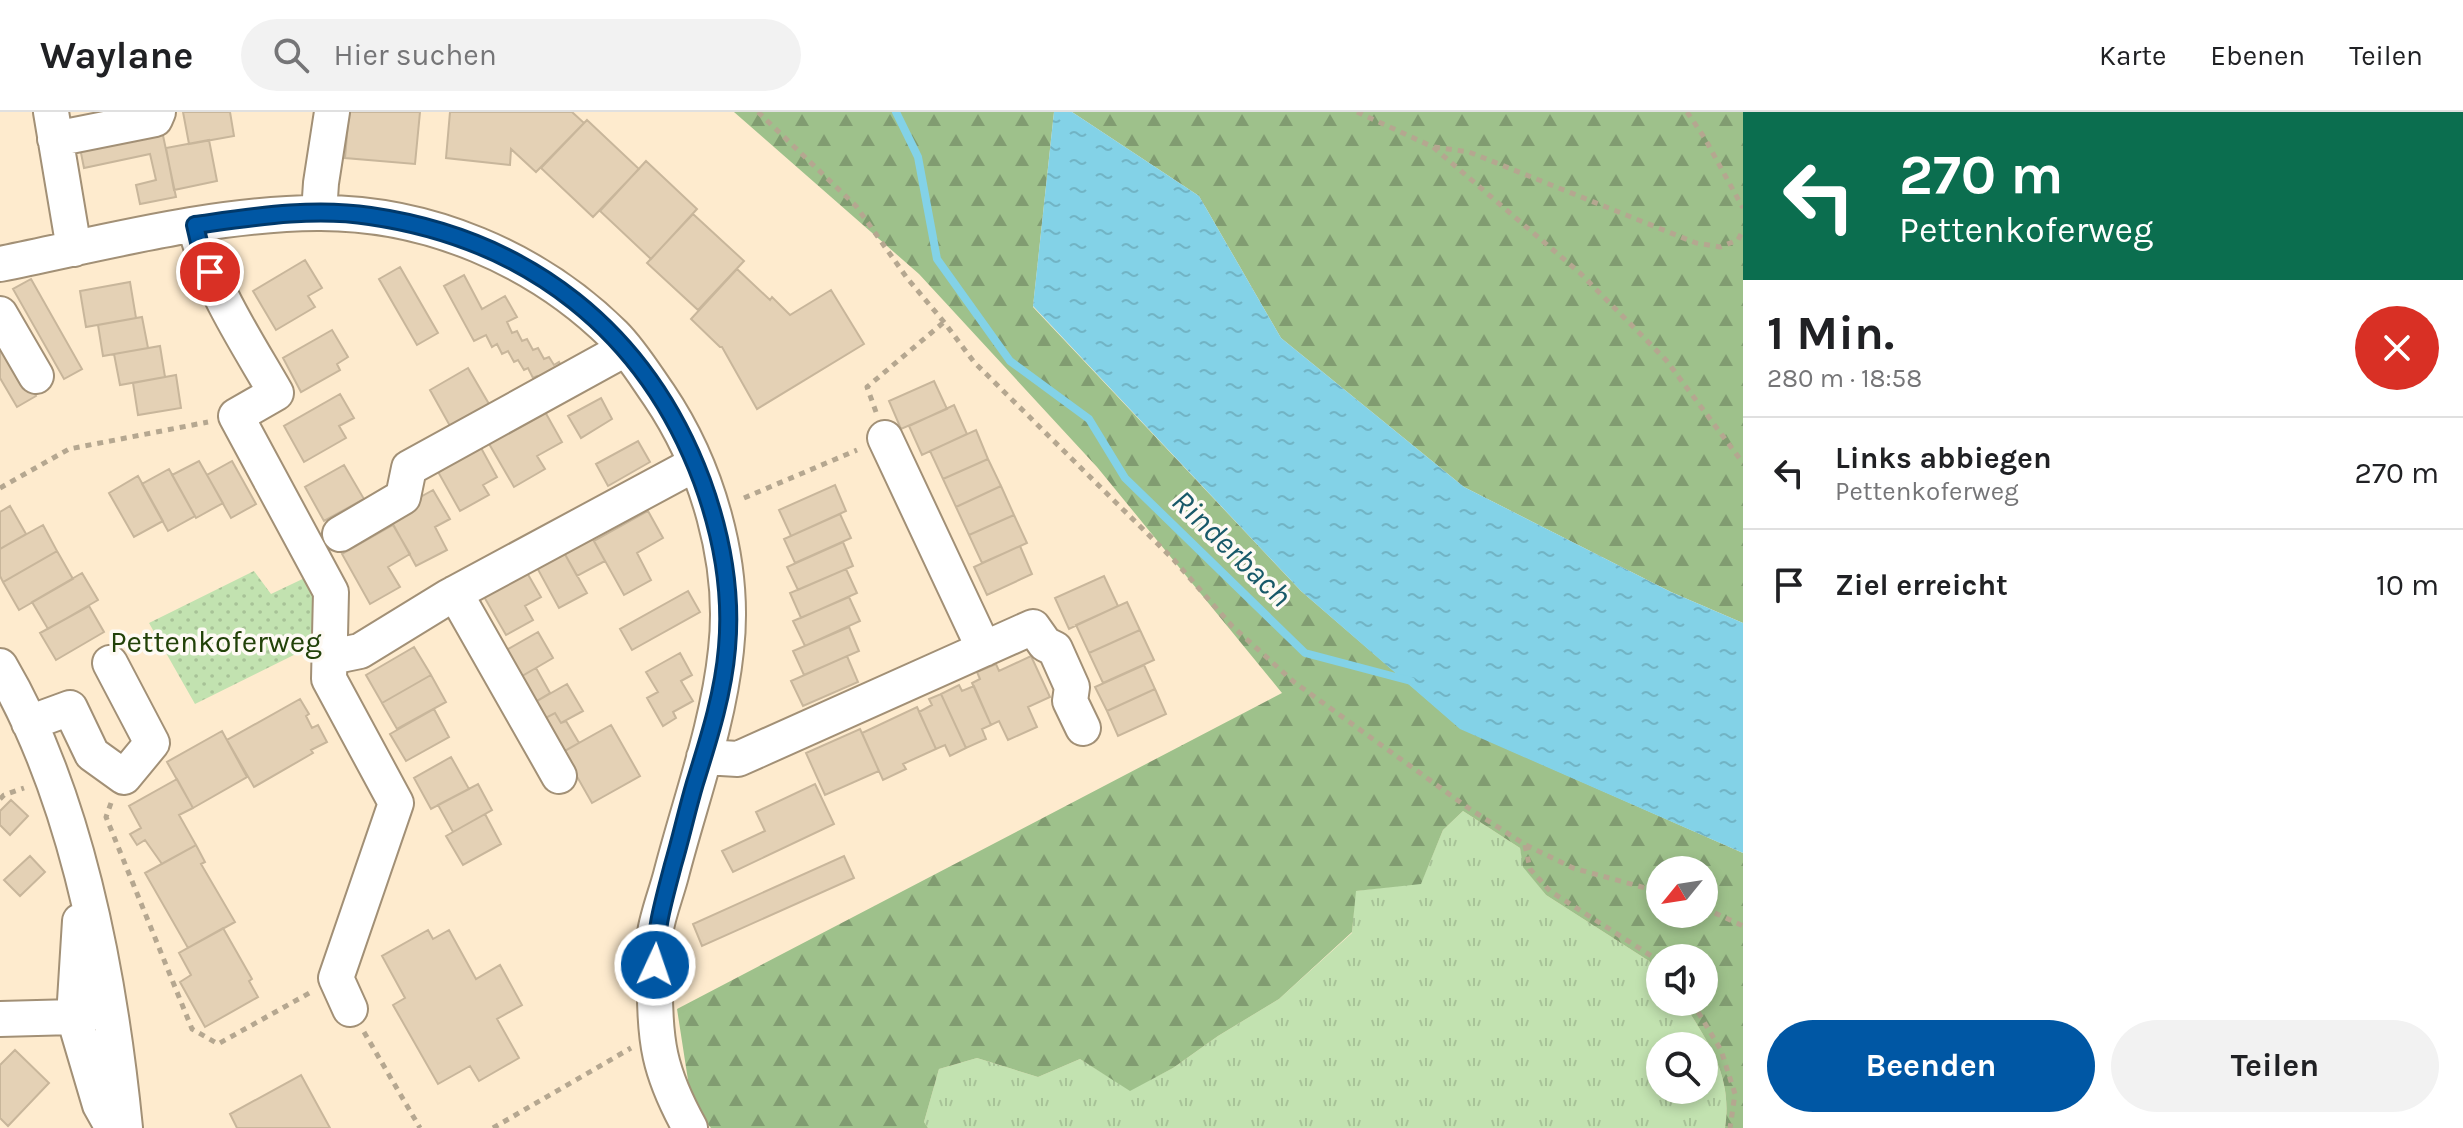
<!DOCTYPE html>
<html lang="de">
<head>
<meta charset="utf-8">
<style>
  :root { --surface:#fff; --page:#f2f2f2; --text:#202124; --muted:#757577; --line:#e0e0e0; --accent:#0057a4 }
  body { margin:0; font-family:Karla,sans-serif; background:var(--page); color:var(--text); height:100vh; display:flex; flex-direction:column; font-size:30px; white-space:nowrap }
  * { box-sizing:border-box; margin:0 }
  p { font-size:26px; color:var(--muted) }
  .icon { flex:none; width:44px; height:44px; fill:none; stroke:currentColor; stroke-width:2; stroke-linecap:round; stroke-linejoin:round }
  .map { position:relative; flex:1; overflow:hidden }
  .details { display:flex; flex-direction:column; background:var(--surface); width:720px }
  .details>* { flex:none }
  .guide { background:#0b6e4f; color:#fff; overflow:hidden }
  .needle { width:52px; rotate:240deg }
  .buttons { position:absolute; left:1646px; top:744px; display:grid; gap:16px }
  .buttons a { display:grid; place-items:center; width:72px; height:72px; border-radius:50%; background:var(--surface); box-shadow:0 4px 12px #0003; font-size:40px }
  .pin { position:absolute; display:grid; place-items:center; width:68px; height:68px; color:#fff; margin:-34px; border:4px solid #fff; border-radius:50%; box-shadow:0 2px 8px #0007 }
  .me { position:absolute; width:88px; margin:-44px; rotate:3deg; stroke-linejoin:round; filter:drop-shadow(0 0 6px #0008) }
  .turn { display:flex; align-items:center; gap:28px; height:168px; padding:0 24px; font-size:36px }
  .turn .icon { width:104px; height:104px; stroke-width:2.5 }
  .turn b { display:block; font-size:56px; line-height:68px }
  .round { display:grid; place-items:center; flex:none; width:84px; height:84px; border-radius:42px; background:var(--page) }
  .head { display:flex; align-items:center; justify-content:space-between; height:136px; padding:0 24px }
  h1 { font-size:48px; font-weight:700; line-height:60px }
  .primary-button { display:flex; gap:16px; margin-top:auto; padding:16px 24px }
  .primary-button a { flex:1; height:92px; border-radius:48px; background:var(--accent); color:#fff; font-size:32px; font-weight:700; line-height:92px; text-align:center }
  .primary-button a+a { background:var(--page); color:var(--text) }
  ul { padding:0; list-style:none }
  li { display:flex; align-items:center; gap:24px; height:112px; padding:0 24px; border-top:2px solid var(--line) }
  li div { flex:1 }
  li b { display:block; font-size:30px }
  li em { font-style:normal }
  header { display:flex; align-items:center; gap:48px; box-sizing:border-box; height:112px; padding:0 40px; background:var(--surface); border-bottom:2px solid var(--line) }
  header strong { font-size:38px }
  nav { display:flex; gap:44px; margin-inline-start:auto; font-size:28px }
  .search { width:560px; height:72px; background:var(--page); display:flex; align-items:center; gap:20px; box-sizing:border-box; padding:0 28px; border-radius:44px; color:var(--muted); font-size:30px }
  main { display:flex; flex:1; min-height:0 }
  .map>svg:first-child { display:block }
  .grass { fill:url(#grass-tufts); fill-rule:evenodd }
  .forest { fill:url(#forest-firs); fill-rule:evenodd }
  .park { fill:url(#park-dots) }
  .water { fill:url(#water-ripples) }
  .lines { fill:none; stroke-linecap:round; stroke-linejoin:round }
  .stream { stroke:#83d2e7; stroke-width:8 }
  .building { fill:#e4d1b5; stroke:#c8b69b; stroke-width:2 }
  .minor-casing { stroke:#a29076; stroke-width:38 }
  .path { stroke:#b5a790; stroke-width:5; stroke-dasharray:6 6; stroke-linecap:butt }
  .minor { stroke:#fff; stroke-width:34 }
  .route-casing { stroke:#00396b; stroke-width:20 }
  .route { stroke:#0057a4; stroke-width:14 }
  .labels { text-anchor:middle; stroke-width:7; stroke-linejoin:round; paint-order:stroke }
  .park-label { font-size:30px; fill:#224209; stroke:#fefaf4 }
  .water-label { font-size:32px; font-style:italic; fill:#185969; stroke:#fefaf4 }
</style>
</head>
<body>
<header>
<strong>Waylane</strong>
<div class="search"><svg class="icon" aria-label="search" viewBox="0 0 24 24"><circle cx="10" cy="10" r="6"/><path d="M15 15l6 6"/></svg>Hier suchen</div>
<nav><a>Karte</a><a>Ebenen</a><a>Teilen</a></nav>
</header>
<main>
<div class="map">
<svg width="1743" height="1016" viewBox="0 0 1743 1016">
  <defs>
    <pattern id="grass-tufts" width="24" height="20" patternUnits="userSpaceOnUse" patternTransform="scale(2)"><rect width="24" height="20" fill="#c2e2b0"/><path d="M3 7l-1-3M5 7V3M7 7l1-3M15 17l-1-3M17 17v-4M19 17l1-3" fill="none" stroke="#a7c297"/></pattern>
    <pattern id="forest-firs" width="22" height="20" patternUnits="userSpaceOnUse" patternTransform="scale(2)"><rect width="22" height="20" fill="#9ec18b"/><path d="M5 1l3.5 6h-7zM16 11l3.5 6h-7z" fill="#819c71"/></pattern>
    <pattern id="park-dots" width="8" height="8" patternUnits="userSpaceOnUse" patternTransform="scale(2)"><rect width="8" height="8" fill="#c2e2b0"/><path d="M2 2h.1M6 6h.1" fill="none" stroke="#a7c297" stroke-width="1.8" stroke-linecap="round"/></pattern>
    <pattern id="water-ripples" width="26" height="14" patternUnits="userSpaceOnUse" patternTransform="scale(2)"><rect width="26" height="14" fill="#83d2e7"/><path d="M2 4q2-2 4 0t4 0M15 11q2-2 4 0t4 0" fill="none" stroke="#71b4c5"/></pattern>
  </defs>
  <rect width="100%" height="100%" fill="#feebce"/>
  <path class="grass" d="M1463,699L1520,736L1524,755L1546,783L1649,849L1660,862V890H1683C1709,932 1733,964 1725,1016H928L924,1010L939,957L977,946L1038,965L1080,947L1130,978L1173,956L1218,924L1279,887L1352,821L1355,779L1421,771L1443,718ZM1660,934H1704V978H1660Z"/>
  <path class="forest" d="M734,0H1054L1033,195L1301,479L1460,616L1743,741V1016H1725C1733,964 1709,932 1683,890H1704V846H1660V862L1649,849L1546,783L1523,755L1520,736L1463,699L1443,718L1421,772L1356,779L1352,820L1279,887L1218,924L1173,956L1130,979L1080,947L1038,965L977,946L939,957L924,1010L928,1016H711L692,994L677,897L1282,581L1097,355L919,162ZM1660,758H1704V802H1660Z
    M1072,0H1743V511L1671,480L1464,375L1281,226L1199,84Z"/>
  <path class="park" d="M254,459L271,482L313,462L316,532L195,592L149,511Z"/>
  <path class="water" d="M1054,0H1072L1199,84L1281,226L1464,375L1671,480L1743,511V741L1460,617L1301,479L1033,194Z"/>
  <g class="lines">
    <path class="stream" d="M896,0L918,45L937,147L1010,249L1089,307L1125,366L1305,541L1411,569"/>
  </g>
  <path class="building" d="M183,0H230L234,24L189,32Z
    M349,0H420L415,52L345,46Z
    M450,0H572L584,11L536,60L511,37L510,53L446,46Z
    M587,8L639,57L593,105L541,56Z
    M161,14L176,85L140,92L136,73L156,68L150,42L84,56L79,31Z
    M209,28L217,69L174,78L166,36Z
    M646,49L697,97L651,147L600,99Z
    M693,102L744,149L698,198L647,151Z
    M305,148L322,176L308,184L315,195L276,218L253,179Z
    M400,155L438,221L417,233L379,167Z
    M737,157L770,188L772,185L790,203L831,178L864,232L757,297L722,235H720L691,207Z
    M464,163L482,197L505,184L517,205L507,210L512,221L517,219L522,229L527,227L533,238L538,236L544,247L549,245L554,253L559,250L566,263L543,276L537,264L533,266L528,256L524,258L518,248L514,250L508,239L502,242L497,232L492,235L486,223L474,229L444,174Z
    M31,167L82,257L64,267L13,177Z
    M130,170L136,206L86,215L80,179Z
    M142,205L148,236L103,244L98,213Z
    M332,218L348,245L337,252L340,258L301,280L283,246Z
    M0,222L36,284L17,295L0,266Z
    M160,234L165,265L120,273L114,242Z
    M468,256L489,292L450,314L430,278Z
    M176,263L181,296L138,303L133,271Z
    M934,269L947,297L901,317L889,289Z
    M340,282L354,306L339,314L346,326L304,350L284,314Z
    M601,286L612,307L581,326L568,304Z
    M954,293L967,322L922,343L909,314Z
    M544,298L562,330L537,344L545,357L514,375L488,330Z
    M976,318L988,347L943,367L930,339Z
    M638,329L650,350L608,374L596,352Z
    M480,334L497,365L483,373L489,383L460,399L437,358Z
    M988,347L1001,374L956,395L943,367Z
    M199,349L223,391L196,406L172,363Z
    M232,349L256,392L231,406L207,363Z
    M344,353L364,387L324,409L305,375Z
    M169,357L195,404L168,419L142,372Z
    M138,364L163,409L134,425L109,381Z
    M835,373L846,399L791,424L779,398Z
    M1001,374L1014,403L969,423L956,395Z
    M433,378L450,407L435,415L447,438L416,454L388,403Z
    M10,394L26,422L0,437V400Z
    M648,399L663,426L637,441L651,468L624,483L594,429Z
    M840,402L851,426L795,451L784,427Z
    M1014,403L1027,431L982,451L969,423Z
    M43,413L57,439L3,470L0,464V437Z
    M393,413L410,442L388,455L400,475L370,492L342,442Z
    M590,422L605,449L577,464L562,437Z
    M843,430L853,454L798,478L787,455Z
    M1020,434L1032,462L987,483L974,455Z
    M562,437L587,481L559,496L535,452Z
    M57,439L73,467L19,498L3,470Z
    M846,457L857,481L801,506L790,481Z
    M526,459L541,485L525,494L533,508L506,523L483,483Z
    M82,461L98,488L48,517L32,490Z
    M1104,464L1118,494L1069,517L1055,486Z
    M688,479L700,500L632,538L620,517Z
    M849,485L860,509L805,534L793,509Z
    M1127,490L1140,518L1089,541L1076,513Z
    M89,494L104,520L56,548L40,521Z
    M849,515L859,539L804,563L793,539Z
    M1140,518L1154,548L1103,571L1089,541Z
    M538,520L553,546L510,571L496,544Z
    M414,535L431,563L382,591L366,563Z
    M680,541L692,563L681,569L693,589L673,600L676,606L663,614L647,586L658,580L646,560Z
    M847,544L858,570L803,594L791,569Z
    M1031,544L1050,585L1028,595L1037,615L1008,628L999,609L991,613L972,571L980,567L977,560L996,552L999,559Z
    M1144,553L1155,577L1107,599L1095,575Z
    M536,556L550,581L525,596L510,571Z
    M431,563L446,590L397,617L382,591Z
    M567,572L583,599L561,611L555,601L534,612L525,596Z
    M959,573L962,579L974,574L991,613L982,617L986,627L966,636L941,582Z
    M1155,577L1166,602L1118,624L1107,599Z
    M941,582L966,636L950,644L945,633L936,637L919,600L932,593L929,587Z
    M300,587L309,602L306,604L312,616L318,613L327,630L311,638L313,641L254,675L227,628Z
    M917,595L936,637L903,652L906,657L883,668L862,621Z
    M434,597L449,625L406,649L390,622Z
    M555,601L561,611L566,609L579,631L553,646L534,612Z
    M611,613L640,664L592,691L563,640Z
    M860,617L879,659L825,683L806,641Z
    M222,619L247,665L193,696L167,650Z
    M451,645L469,677L431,697L414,666Z
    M177,667L193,696L179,703L196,733L162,752L145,728L137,733L130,722L141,716L129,694Z
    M478,672L492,698L453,720L438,693Z
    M815,672L834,712L733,760L722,739L765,719L756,700Z
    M11,688L28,704L10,723L0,713V699Z
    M485,702L501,732L463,753L446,724Z
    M196,733L205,750L201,752L235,810L188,836L145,761Z
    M30,744L45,760L20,784L4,768Z
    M844,744L854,766L702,834L693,812Z
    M223,816L252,867L249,869L258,885L205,915L180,870L191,863L179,841Z
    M428,818L433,827L449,818L476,867L500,853L522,893L497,907L519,946L479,969L470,954L438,972L393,893L405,886L382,844Z
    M15,938L49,971L8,1014L0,1006V953Z
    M301,963L330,1016H237L230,1002Z"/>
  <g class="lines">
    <g class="minor-casing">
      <path id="minor" d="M51,0L74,137
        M55,27L155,7L158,0
        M319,101L321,71L332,0
        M195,113C209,174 245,227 276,281L236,304L331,480L329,567L396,691L336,866L350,897
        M0,152C104,131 211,102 317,101C427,100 536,146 614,223C631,240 645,263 659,283C707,354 736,451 726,538C718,615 690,689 671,763C666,782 658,802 655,821C653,835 655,851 655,866C654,929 659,960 690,1016
        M0,202L36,264
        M885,326L984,537
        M340,422L403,385L409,356L625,237
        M455,481L559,664
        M331,545L360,539L448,485L695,352
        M0,554C78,686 110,865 125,1016
        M29,611L70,596L92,642L124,665L152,631L110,551
        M704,645L738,647L1033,515L1045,532L1055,537L1072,575L1070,589L1083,616
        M80,809L74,905L100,993L113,1016
        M0,907L74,905L96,899"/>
    </g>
    <path class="path" d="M758,0L856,94L907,166L944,210L974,250L1174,448L1232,514L1294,570L1467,695L1524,732L1573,756L1660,780
      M1357,0L1433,35L1580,161L1666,248L1743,351
      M1687,0L1704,25L1743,96
      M1434,35L1469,40L1696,131L1720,135L1738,128L1743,118
      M876,300L867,275L944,210
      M0,376L69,337L208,310
      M744,386L857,338
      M0,687L4,683L24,676
      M111,691L106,705L192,917L218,932L313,879
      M1525,733L1530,757L1550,779L1653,845L1660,853
      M1704,796L1743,814
      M1692,890L1721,938L1735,982L1730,1016
      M364,920L420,1016
      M493,1016L631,936"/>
    <use href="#minor" class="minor"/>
  </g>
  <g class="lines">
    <g class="route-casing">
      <path id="route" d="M210,160L201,139L195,113C253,105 312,95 370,104C528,127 646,219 702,369C721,421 732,480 727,536C723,583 709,626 695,671C687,698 681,726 673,753C664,788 655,817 655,853"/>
    </g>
    <use href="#route" class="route"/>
  </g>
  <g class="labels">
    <g class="park-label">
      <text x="216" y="540">Pettenkoferweg</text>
    </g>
    <g class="water-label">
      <text transform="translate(1232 436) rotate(44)" y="11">Rinderbach</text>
    </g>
  </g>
</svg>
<div class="buttons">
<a><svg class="needle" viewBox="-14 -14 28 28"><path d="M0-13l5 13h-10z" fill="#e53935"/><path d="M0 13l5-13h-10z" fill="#757577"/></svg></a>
<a><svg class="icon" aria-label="sound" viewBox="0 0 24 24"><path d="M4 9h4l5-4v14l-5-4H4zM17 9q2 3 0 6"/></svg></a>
<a><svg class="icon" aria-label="search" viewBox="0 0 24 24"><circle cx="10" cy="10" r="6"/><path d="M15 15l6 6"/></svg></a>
</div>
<div class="pin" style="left:210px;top:160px;background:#d93025"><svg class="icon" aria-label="arrive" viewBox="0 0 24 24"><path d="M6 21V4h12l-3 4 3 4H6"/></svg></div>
<svg class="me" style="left:655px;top:853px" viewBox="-20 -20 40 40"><circle r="17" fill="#0057a4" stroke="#fff" stroke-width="3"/><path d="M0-11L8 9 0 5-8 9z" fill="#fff"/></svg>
</div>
<section class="details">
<div class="guide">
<div class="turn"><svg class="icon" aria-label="left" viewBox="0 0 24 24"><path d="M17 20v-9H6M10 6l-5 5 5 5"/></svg><div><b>270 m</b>Pettenkoferweg</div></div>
</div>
<div class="head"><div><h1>1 Min.</h1><p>280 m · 18:58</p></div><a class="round" style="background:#d93025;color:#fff"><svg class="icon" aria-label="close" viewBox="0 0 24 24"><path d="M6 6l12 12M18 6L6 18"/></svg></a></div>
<ul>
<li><svg class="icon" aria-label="left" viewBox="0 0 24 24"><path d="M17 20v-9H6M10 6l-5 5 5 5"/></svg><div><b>Links abbiegen</b><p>Pettenkoferweg</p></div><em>270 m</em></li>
<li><svg class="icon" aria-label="arrive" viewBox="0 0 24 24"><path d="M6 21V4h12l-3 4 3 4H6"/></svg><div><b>Ziel erreicht</b></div><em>10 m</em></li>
</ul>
<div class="primary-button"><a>Beenden</a><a>Teilen</a></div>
</section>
</main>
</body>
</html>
